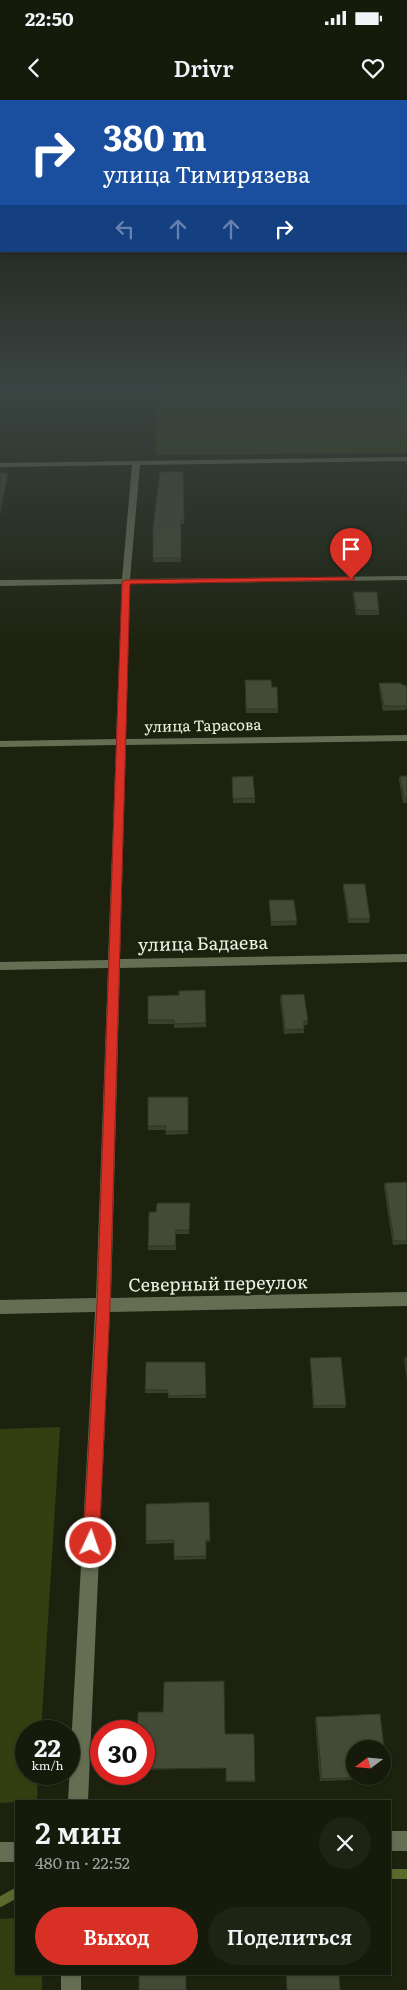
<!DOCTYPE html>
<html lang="ru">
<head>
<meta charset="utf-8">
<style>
  :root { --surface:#161a0b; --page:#1f2314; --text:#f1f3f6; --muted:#9ea19d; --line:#35382c; --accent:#d93025 }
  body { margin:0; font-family:Literata,serif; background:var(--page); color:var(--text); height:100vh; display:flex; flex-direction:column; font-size:19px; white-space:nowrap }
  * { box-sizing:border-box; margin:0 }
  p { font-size:16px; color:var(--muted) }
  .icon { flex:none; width:28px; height:28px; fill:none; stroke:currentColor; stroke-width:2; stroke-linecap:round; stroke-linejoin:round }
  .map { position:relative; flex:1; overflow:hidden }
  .panel { position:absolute; left:15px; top:1700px; width:376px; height:175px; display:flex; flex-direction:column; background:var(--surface); border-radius:0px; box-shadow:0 1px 4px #0004,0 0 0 1px var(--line) }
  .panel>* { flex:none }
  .guide { position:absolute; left:0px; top:0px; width:408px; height:152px; box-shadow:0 1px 4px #0004,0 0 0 1px var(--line); background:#1a4fa0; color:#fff; overflow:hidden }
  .needle { width:32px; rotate:254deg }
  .controls { position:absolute; left:346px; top:1640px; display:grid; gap:10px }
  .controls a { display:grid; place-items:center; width:45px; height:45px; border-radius:50%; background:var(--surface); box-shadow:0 1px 4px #0004,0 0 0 1px var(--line); font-size:25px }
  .speed { position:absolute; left:15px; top:1620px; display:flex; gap:10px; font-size:25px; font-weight:700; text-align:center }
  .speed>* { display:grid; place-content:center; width:65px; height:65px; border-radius:50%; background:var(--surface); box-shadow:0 1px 4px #0004,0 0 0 1px var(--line); line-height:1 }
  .speed small { font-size:12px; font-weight:400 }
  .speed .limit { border:8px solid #d22; background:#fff; color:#111 }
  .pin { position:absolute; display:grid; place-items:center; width:42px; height:42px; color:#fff; margin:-51px -21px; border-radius:50% 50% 50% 0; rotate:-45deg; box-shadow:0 0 5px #0007 }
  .pin .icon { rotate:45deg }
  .me { position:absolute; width:55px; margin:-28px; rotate:3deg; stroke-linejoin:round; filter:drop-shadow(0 0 4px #0008) }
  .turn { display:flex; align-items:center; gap:18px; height:105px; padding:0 20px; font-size:22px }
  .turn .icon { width:65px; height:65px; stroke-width:2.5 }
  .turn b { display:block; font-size:35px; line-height:42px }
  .lanes { display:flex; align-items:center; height:48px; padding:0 20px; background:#0003; justify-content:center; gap:25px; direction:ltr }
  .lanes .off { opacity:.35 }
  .round { display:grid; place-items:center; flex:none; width:52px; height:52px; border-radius:26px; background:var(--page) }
  .head { display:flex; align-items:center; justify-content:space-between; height:85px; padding:0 20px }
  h1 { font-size:30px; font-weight:600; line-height:38px }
  .button { display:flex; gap:10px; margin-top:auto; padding:10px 20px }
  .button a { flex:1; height:58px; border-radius:30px; background:var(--accent); color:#fff; font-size:20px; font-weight:600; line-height:58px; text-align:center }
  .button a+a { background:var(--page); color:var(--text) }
  .status { display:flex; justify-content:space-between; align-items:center; height:35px; padding:0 25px; background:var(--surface); direction:ltr }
  .status svg { height:14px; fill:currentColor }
  header { display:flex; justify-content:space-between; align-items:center; height:65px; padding:0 20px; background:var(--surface); font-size:22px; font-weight:600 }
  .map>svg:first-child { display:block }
  .green { fill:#343f11 }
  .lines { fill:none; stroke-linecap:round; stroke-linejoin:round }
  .stream { stroke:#5a6a2d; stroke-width:10 }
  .minor { fill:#656d53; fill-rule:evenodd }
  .wall { fill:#3a402e }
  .shaded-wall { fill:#2f3425 }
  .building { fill:#434a35; stroke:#2f3425 }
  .route { fill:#d93025; stroke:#8d1f18 }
  .labels { text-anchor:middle; stroke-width:4.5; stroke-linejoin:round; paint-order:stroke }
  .far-street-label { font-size:15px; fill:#edf2e5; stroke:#1d220f }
  .street-label { font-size:18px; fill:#edf2e5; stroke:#1d220f }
</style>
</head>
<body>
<div class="status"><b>22:50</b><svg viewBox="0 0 49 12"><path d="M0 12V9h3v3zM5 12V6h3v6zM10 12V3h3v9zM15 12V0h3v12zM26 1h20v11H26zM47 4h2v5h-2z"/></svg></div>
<header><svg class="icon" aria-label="back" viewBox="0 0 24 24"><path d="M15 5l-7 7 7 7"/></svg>Drivr<svg class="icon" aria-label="heart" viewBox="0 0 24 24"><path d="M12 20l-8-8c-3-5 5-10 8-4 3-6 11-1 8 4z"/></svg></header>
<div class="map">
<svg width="407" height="1890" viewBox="0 0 407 1890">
  <rect width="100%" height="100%" fill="#1d220f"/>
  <path class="green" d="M156,289H407V353L156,355Z
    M60,1327L41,1631H26V1674H38L37,1701L0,1703V1329Z
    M16,1818V1874H42V1890H0V1819Z"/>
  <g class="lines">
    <path class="stream" d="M390,1774H407
      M0,1802L16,1793"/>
    <path class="minor" d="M407,357V361L140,365L130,479L407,476V480L130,484L126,639L407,635V641L126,645L120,859L407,854V862L120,868L111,1198L407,1192V1206L110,1212L88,1701H68L95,1212L0,1214V1200L96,1198L108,868L0,870V862L108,860L116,645L0,647V641L116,639L122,484L0,486V480L122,479L132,365L0,367V363Z
      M390,1731H407V1751H390Z
      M0,1742H16V1762H0Z
      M61,1874H81V1890H61Z"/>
  </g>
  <path class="wall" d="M183,372L184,424H181V462H153V427Z
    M353,492L379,511V515H356L353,496Z
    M245,580L272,587L278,609V613H246Z
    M379,583L402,585L407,591V608L406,610L383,611L379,587Z
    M400,676H407V703H403L399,680Z
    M232,677L255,698V703H233Z
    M343,784L370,819L369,823H348L343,788Z
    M269,800L297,821L296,825L271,826Z
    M205,890L206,927L174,928V924H148V896L179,895Z
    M281,895L308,921L307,925H304V933L284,934L280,899Z
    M188,997V1034L166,1035L165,1030H148V1026Z
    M407,1082V1144L393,1145L384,1087L385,1083Z
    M190,1103L189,1134H176V1150H148V1146L156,1112Z
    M405,1257H407V1280L404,1260Z
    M310,1258L346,1305L345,1308H313L310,1261Z
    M205,1262L206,1298H168V1293H145V1290Z
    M209,1402L210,1442H206V1459L174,1460V1443L146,1444V1441Z
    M380,1614L385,1655L383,1657L382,1649H355V1676H378V1677L376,1679L320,1681L315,1619L316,1617Z
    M144,1631L225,1634L255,1681V1682H226V1668L144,1670Z"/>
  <path class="shaded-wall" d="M8,373V377L0,417V410Z"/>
  <path class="building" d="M160,372H183L184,420H181V458H153V427Z
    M0,373H8L0,410Z
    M353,492H377L379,511L357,510Z
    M245,580H271L272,587H277L278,609H246Z
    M379,583H401L402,585H406L407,591V606H384Z
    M253,676L255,698L233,699L232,677Z
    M400,676H407V699L404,698Z
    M343,784H365L370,819H349Z
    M269,800H294L297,821L271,822Z
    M205,890L206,923L174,924V920H148V896L179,895V891Z
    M304,894L308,921H304V929L285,930L281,895Z
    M148,997H188V1031H165L166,1026H148Z
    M407,1082V1141H394L385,1083Z
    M157,1103H190L189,1130H176L175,1146H148L149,1112H156Z
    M341,1257L346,1305L314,1306L310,1258Z
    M405,1257H407V1268Z
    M146,1262H205L206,1295L168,1296V1290H145Z
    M209,1402L210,1440H206V1456L174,1457V1440L146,1441V1404Z
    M224,1581L225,1634H254L255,1681H226V1668L144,1669V1631H137L138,1612H163L164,1582Z
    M380,1614L385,1655H382V1649H355V1676H378V1677L322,1679L316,1617Z
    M139,1874H186V1890H139Z
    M286,1874H339L340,1890H287Z"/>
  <linearGradient id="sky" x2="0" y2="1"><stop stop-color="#101308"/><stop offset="0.52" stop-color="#3a4442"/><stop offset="1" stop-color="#3a4442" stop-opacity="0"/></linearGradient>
  <rect width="407" height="554" fill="url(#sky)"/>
  <path class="route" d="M351,477L355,479L353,480L130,484L110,1205L99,1443L97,1448L91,1451L86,1448L83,1443L97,1205L122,482L126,480Z"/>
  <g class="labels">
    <g class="far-street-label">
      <text transform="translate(203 626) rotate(-1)" y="5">улица Тарасова</text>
    </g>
    <g class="street-label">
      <text transform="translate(203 844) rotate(-1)" y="6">улица Бадаева</text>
      <text transform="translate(218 1184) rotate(-1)" y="6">Северный переулок</text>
    </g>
  </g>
</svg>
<div class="controls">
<a><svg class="needle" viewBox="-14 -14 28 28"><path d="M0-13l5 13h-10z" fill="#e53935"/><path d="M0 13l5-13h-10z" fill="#9ea19d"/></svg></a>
</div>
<div class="speed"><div>22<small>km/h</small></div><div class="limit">30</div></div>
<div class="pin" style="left:351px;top:479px;background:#d93025"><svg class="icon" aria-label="arrive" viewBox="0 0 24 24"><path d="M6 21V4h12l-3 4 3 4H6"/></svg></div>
<svg class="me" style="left:91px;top:1443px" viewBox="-20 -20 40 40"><circle r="17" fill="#d93025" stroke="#fff" stroke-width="3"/><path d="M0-11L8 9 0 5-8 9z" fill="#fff"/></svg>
<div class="guide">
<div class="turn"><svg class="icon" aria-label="right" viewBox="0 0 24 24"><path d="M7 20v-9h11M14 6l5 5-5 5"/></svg><div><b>380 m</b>улица Тимирязева</div></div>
<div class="lanes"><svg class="icon off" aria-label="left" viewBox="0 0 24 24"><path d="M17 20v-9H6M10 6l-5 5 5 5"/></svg><svg class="icon off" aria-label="ahead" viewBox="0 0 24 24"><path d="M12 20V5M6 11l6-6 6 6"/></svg><svg class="icon off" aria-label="ahead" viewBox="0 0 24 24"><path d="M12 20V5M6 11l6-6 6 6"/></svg><svg class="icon" aria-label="right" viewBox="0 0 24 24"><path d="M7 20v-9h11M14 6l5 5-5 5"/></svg></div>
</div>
<section class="panel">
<div class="head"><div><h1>2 мин</h1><p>480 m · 22:52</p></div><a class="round"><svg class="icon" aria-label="close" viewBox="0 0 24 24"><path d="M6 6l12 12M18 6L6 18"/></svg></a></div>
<div class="button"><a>Выход</a><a>Поделиться</a></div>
</section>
</div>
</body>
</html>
